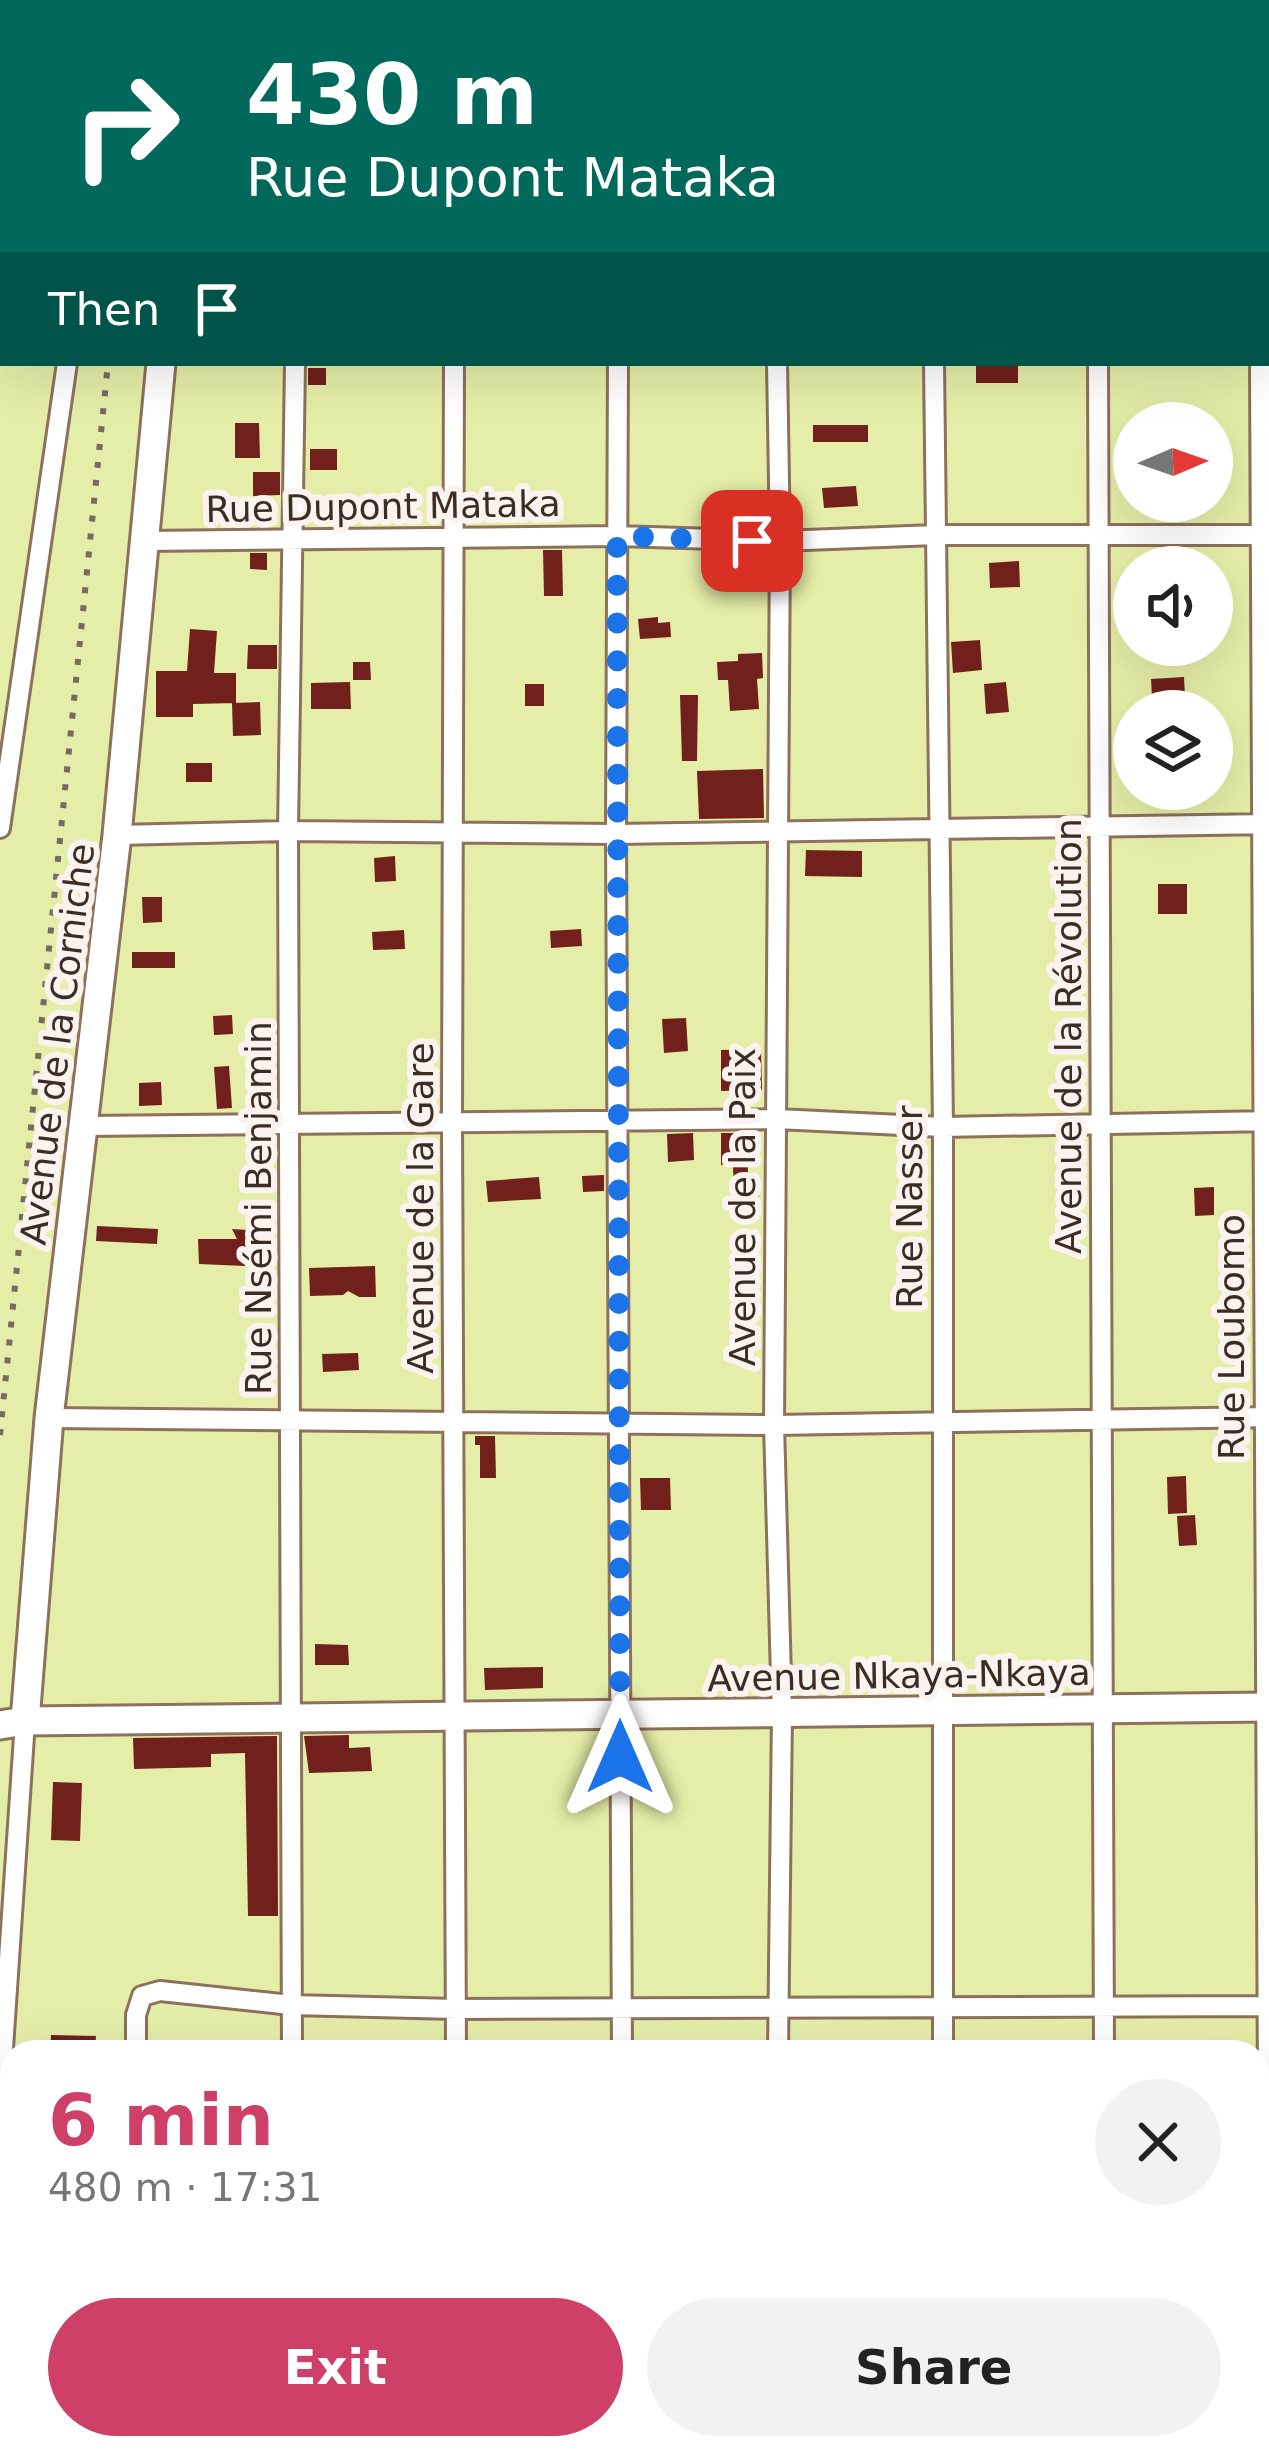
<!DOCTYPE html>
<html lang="en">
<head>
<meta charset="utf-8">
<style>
  :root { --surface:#fff; --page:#f2f2f2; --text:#222; --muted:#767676; --accent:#cf4068 }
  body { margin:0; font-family:"DejaVu Sans",sans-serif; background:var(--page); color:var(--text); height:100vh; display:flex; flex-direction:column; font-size:45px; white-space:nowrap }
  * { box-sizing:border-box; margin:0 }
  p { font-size:39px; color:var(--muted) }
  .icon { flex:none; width:66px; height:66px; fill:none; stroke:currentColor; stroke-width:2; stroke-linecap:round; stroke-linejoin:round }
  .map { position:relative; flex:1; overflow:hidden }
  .side { position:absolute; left:0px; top:2040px; width:1269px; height:420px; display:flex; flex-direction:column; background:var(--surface); border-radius:36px 36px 0 0; box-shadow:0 12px 48px #0002 }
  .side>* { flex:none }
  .top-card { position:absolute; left:0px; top:0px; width:1269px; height:366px; box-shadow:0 12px 48px #0002; background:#00695c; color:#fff; overflow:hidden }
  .needle { width:78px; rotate:88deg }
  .tools { position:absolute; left:1113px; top:402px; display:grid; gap:24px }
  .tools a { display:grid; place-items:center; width:120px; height:120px; border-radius:50%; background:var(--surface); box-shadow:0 12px 48px #0002; font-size:60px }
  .pin { position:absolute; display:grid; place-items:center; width:102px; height:102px; color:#fff; margin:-51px; border-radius:24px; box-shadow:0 6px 18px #0006 }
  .me { position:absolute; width:132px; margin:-66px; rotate:0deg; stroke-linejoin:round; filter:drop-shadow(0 0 9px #0008) }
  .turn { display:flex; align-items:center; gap:42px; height:252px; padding:0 48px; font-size:54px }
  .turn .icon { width:156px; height:156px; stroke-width:2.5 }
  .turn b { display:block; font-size:84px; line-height:102px }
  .then { display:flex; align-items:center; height:114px; padding:0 48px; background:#0003; gap:24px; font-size:45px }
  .round { display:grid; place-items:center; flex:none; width:126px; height:126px; border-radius:63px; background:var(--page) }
  .headline { display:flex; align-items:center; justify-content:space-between; height:204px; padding:0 48px }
  h1 { font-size:72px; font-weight:600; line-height:90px; color:var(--accent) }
  .action { display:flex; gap:24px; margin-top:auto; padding:24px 48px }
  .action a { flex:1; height:138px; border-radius:72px; background:var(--accent); color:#fff; font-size:48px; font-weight:600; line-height:138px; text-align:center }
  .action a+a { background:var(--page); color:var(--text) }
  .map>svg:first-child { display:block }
  .green { fill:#e5eea8; fill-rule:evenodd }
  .building { fill:#71201b }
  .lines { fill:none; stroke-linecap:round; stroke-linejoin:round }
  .street-casing { stroke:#8e705b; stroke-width:24 }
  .secondary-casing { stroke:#8e705b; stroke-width:33 }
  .street { stroke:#fff; stroke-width:18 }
  .secondary { stroke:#fff; stroke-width:27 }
  .rail { stroke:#766a63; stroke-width:6; stroke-dasharray:6 12; stroke-linecap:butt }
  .route { stroke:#1a73e8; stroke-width:21; stroke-dasharray:0 37.8 }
  .labels { text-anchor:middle; stroke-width:12; stroke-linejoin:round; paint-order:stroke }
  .street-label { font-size:36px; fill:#3b2d24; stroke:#fbf3ef }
</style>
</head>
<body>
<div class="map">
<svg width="1269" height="2460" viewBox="0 0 1269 2460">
  <rect width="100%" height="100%" fill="#fbf3ef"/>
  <path class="green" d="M0,0H1269V2460H0ZM3,3H1266V363H3ZM1134,423H1212V501H1134ZM1134,567H1212V645H1134ZM1134,711H1212V789H1134ZM12,2052H1257V2448H12Z"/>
  <path class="building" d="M1018,363V383H976V365Z
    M308,368H326V385H308Z
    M235,423H259L260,458H235Z
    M813,425H868V442H813Z
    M310,449H337V470H310Z
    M253,472H280V495L253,496Z
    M856,486L858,506L824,508L822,488Z
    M543,550H562L563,596H544Z
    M250,553H267V570L250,569Z
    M1019,561L1020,587L990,588L989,563Z
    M658,617V623L670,622L671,637L640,639L638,619Z
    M190,629L217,631L214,673H236V703L193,704V717H156V671H187Z
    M980,640L982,670L953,673L951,642Z
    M248,645H277V669H247Z
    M762,653L763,678L757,679L759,709L730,711L728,680H718L717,662L738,661V654Z
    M353,662H370L371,680H353Z
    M1184,677L1185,696L1152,698L1151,679Z
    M350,682L351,709H311V683Z
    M1006,682L1009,712L986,714L984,684Z
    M525,684H544V706H525Z
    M680,695H698L697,761H682Z
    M260,702L261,735L233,736L232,703Z
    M186,763H212V782H186Z
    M763,769L764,818L699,819L697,771Z
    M806,850L862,851V877L805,876Z
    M395,856L396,881L375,882L374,858Z
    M1158,884H1187V914H1158Z
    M142,897H162V922L143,923Z
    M581,929L582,946L551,948L550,931Z
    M404,930L405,949L373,950L372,932Z
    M132,952H175V968H132Z
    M232,1015L233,1034L214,1035L213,1016Z
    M686,1018L688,1051L664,1053L662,1019Z
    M761,1049L762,1090L721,1091V1050Z
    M229,1066L232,1108L217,1109L214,1067Z
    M161,1082L162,1105L139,1106V1083Z
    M693,1133L694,1160L668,1162L667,1134Z
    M721,1133H747L748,1176H758L759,1199L734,1200L733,1165H721Z
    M604,1175V1191L583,1192L582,1176Z
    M539,1177L541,1199L488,1202L486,1181Z
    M1214,1187V1215L1195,1216L1194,1188Z
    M247,1223H271L272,1260H246L245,1266L199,1264L198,1239H237L232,1229L248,1230Z
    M97,1226L158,1229L157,1244L96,1241Z
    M375,1266L376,1297H359L348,1291L343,1295L310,1296L309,1268Z
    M358,1353L359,1370L323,1372L322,1354Z
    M475,1436H495L496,1478H480V1445H475Z
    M1186,1476L1187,1513L1168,1514L1167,1477Z
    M640,1478H670L671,1510H641Z
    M1195,1515L1197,1545L1179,1546L1177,1516Z
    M315,1644L348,1645L349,1665H315Z
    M543,1667V1688L485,1690L484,1668Z
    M349,1735V1748L370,1747L372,1771L309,1773L304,1736Z
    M277,1736L278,1916H248L245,1753L211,1754V1767L134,1769L133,1738Z
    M53,1782L82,1783L80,1841L51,1840Z
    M51,2035L96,2036L95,2052H50Z"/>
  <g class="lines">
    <g class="street-casing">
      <path id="street" d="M304,0V3
        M932,0V3
        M1095,0V3
        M1249,0L1253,3
        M105,3L108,0
        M465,3V0
        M641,3L642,0
        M1266,14L1269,16
        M0,119L3,116
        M1266,236H1269
        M454,363L452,1124L456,2052
        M618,363L616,834L622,2052
        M777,363L780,541L774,1425L782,1713L778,2052
        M934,363L943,1127V2052
        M1098,363L1104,2052
        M1260,363L1269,2311
        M146,541L617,536L780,541L935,535H1269
        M0,828L67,363
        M117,835L288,831L616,834L1269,824
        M84,1126L777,1119L943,1127L1269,1121
        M49,1418L774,1425L1269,1417
        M136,2052V2015L142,1996L160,1991L291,2005L456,2009L1269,2006
        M292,2052L288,831L295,363
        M0,2093L25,1721
        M0,2300H12
        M459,2448V2460
        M782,2448V2460
        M945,2448V2460
        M143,2460V2448
        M300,2460V2448
        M624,2460L625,2448
        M1106,2460V2448"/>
    </g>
    <g class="secondary-casing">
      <path id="secondary" d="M234,3L235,0
        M25,1721L49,1418L117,835L161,363
        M0,1725L25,1721L1269,1707"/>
    </g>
    <use href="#street" class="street"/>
    <use href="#secondary" class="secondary"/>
    <path class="rail" d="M180,3V0
      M0,1435L108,363"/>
  </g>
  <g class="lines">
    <path class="route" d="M620,1757L617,536L752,541"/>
  </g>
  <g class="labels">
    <g class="street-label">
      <text transform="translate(383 506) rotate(-1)" y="13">Rue Dupont Mataka</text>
      <text transform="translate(1068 1036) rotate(-90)" y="13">Avenue de la Révolution</text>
      <text transform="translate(57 1044) rotate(-83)" y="13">Avenue de la Corniche</text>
      <text transform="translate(742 1207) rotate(-90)" y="13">Avenue de la Paix</text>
      <text transform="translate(909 1207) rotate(-90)" y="13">Rue Nasser</text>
      <text transform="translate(258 1208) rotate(-90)" y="13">Rue Nsémi Benjamin</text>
      <text transform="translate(420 1208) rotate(-90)" y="13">Avenue de la Gare</text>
      <text transform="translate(1231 1337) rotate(-90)" y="13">Rue Loubomo</text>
      <text transform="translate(899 1675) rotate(-1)" y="13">Avenue Nkaya-Nkaya</text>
    </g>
  </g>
</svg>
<div class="tools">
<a><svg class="needle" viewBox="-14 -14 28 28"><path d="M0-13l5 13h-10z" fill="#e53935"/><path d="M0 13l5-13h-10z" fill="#767676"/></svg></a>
<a><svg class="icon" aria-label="sound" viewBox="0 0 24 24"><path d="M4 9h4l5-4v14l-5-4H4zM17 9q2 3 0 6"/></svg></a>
<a><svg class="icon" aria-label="layers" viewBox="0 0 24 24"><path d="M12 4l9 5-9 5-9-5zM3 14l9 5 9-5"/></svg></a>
</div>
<div class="pin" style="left:752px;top:541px;background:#d93025"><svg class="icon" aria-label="arrive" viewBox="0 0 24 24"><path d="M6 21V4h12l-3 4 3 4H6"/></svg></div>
<svg class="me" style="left:620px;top:1757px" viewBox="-20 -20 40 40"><path d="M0-17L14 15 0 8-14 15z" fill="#1a73e8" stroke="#fff" stroke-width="4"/></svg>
<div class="top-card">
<div class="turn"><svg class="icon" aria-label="right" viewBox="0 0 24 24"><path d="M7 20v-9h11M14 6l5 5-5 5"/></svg><div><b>430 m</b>Rue Dupont Mataka</div></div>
<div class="then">Then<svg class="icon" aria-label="arrive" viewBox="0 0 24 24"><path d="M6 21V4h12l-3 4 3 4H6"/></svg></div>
</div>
<section class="side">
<div class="headline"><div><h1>6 min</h1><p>480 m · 17:31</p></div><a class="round"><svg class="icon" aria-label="close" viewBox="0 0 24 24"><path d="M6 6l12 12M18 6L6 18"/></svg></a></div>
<div class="action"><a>Exit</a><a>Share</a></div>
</section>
</div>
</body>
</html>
